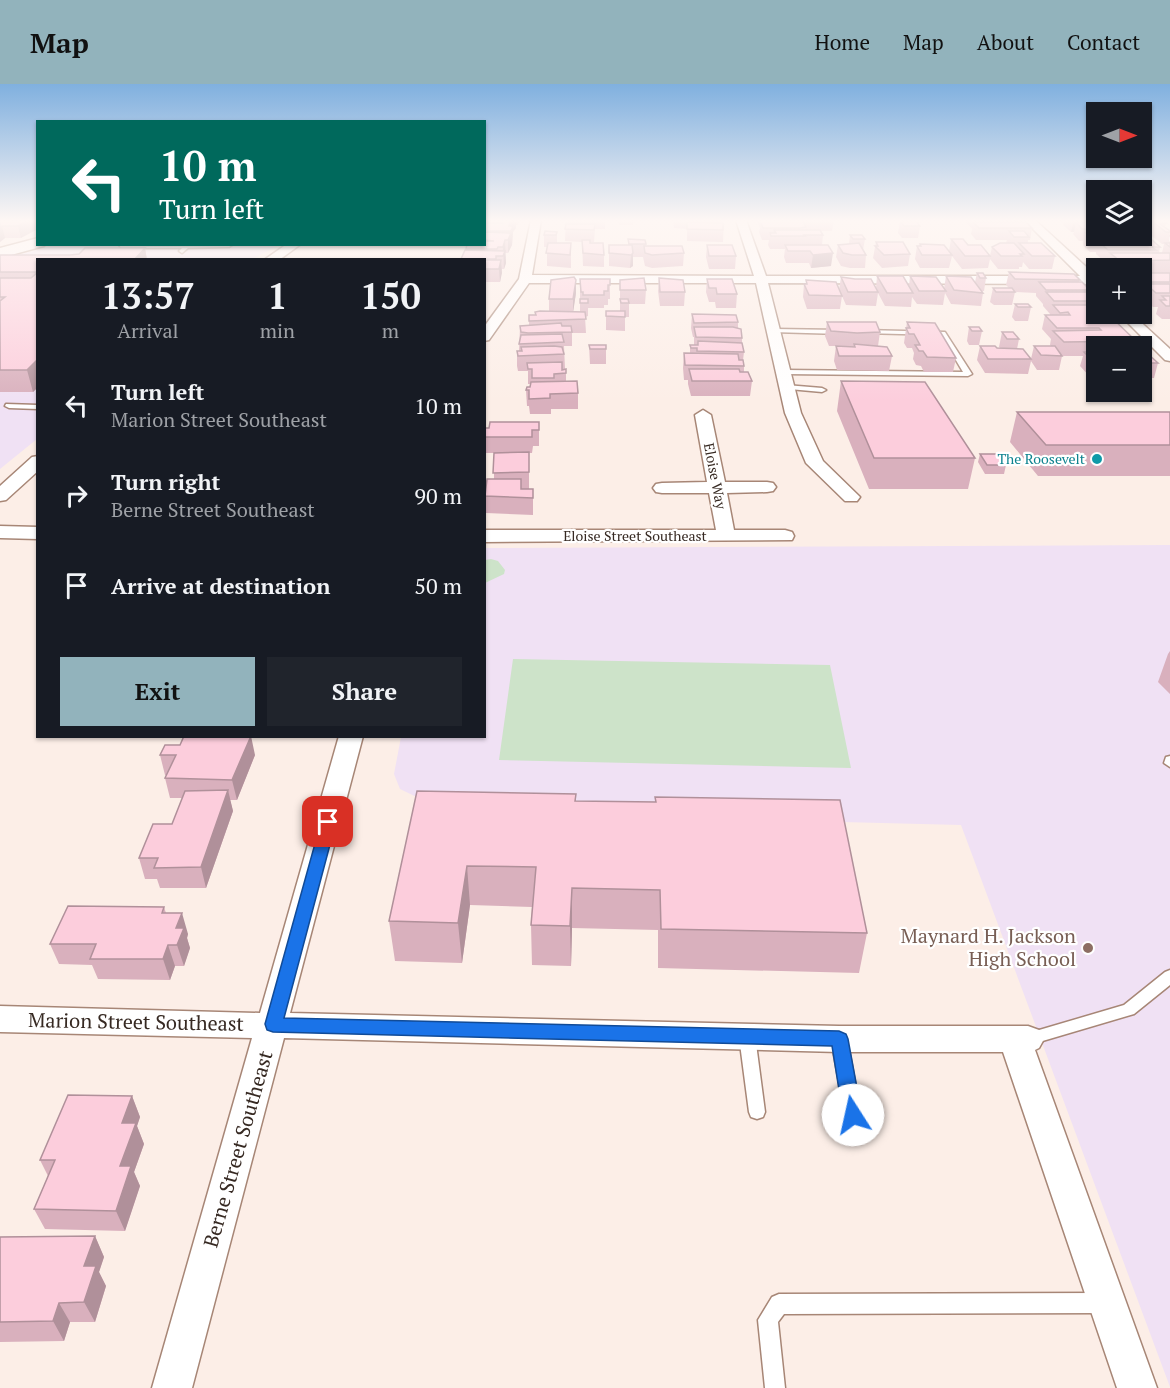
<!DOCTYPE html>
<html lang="en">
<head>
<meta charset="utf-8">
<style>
  :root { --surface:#171b24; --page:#20242c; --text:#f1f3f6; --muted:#9ea1a6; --accent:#92b3bc }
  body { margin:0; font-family:"PT Serif",serif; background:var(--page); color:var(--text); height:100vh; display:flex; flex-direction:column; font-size:22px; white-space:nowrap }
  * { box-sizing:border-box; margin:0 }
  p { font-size:20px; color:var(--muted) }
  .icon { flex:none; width:33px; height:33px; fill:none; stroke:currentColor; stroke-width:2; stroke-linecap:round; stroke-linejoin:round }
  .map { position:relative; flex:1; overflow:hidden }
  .details { position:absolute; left:36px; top:174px; width:450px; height:480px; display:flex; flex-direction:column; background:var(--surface); border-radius:0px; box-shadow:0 2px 4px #0004 }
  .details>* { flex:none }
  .hud { position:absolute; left:36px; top:36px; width:450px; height:126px; border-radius:0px; box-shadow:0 2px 4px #0004; background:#00695c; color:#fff; overflow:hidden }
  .needle { width:39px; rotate:90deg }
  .buttons { position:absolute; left:1086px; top:18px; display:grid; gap:12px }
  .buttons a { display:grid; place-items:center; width:66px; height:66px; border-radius:0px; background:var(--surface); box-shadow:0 2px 4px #0004; font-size:30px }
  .pin { position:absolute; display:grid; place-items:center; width:51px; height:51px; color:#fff; margin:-26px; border-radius:12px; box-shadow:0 3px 9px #0006 }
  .me { position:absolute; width:66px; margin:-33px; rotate:350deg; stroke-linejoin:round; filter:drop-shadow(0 0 4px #0008) }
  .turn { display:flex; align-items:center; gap:21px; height:126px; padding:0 24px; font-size:27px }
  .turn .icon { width:78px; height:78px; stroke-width:2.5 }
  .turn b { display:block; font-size:42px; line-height:51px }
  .eta { display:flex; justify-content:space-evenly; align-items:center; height:102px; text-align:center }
  .eta b { font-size:36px; font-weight:700; line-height:42px }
  .cta { display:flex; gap:12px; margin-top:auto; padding:12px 24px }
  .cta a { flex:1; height:69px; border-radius:0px; background:var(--accent); color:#111; font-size:24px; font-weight:700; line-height:69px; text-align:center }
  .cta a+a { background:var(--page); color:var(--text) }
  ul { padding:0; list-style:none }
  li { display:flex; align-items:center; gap:18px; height:90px; padding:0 24px }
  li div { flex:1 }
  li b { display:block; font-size:22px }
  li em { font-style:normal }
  header { display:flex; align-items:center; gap:36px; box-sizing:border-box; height:84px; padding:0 30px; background:var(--accent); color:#111 }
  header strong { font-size:28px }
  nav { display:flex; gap:33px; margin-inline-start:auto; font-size:21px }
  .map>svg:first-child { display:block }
  .education { fill:#f0e1f4 }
  .green { fill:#cde3c9 }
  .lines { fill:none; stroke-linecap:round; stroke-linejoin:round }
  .lane-casing { stroke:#a78676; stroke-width:3 }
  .street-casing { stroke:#a78676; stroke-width:3 }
  .secondary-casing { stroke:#a78676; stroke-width:3 }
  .lane { fill:#fff; fill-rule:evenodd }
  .street { fill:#fff; fill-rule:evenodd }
  .secondary { fill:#fff; fill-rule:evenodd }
  .wall { fill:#d9b0bd }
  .shaded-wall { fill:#b0909a }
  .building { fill:#fccddc; stroke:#b0909a; stroke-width:1.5 }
  .route { fill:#1a73e8; stroke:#114b97; stroke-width:1.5 }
  .culture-dot { fill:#0f9aa8; stroke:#fff; stroke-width:2 }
  .education-dot { fill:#8d6e63; stroke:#fff; stroke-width:2 }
  .labels { text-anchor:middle; stroke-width:4.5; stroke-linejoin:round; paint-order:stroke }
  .far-culture-label { font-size:14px; fill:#0d838f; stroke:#fff; text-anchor:end }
  .far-street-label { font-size:14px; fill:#362922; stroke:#fff }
  .near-education-label { font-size:20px; fill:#785e54; stroke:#fff; text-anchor:end }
  .near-street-label { font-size:20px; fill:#362922; stroke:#fff }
</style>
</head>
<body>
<header>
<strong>Map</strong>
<nav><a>Home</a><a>Map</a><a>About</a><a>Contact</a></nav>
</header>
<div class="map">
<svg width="1170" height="1304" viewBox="0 0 1170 1304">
  <rect width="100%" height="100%" fill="#fceee7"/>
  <path class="education" d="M55,161H280L252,175L38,176L37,355L0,385V176Z
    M1170,461V1303L961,741L478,729L429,719L400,705L394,690L401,653L484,652L485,464Z"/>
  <path class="green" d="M491,475L498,477L505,486L504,490L485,499V476Z
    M513,575L830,581L851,684L499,676Z"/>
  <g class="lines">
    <g class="lane-casing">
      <path id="lane" d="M1142,136H1147L1170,153V158Z
        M119,161L232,160V161L229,163L188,164L182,169L179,167L182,164H121Z
        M774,245L841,246L844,248L841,250L772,248V246Z
        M864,246L945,248L972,290L968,292L785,290L781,288L785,286L963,288L941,251L862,249V247Z
        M786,301L822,304L826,306L822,308L789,305L785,303Z
        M6,320L38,321V325L9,324L5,322Z
        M1170,672V683L1164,679L1166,673Z
        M1170,886V901L1134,930L1029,961L1023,960L1021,955L1023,950L1029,949L1124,921L1165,888Z
        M747,946L753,947L755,952L765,1028L763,1033L757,1035L751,1033L749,1028L739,952L741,947Z
        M839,949L845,950L847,955L861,1031L859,1036L853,1038L847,1036L845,1031L831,955L833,950Z
        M1104,1209L1111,1212L1114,1219L1111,1226L1104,1229L784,1230L778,1238L785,1304H765L758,1236L772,1213L779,1210Z"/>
    </g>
    <g class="street-casing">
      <path id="street" d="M531,136H541L532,191L754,192L736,136H746L766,192H1080L1024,136H1035L1096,192V205L1088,200L768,199L801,329L823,377L860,413L857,417H845L806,379L785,329L756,199H529L489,256L484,257V243L519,195Z
        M287,160H301L279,176H264Z
        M1119,230H1132L1170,265V277L1165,276Z
        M703,326L711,331L725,398H767L773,399L776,403L773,407L767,408L727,409L734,446H785L792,448L794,452L792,456L484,458V446H716L709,409H662L656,408L653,404L656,400L662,399L707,398L695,331Z
        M38,372V387L6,416L0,417V402L32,373Z
        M0,442L38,443V455L0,454Z
        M339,652H363L290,929L839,942H1028L1039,946L1044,955L1039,964L1035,966L1157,1304H1117L1003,968H839L284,954L192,1304H152L252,954L0,948V922L260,929Z"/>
    </g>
    <g class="secondary-casing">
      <path id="secondary" d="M38,154V160H45L44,162L0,174V164Z"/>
    </g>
    <use href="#lane" class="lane"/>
    <use href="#street" class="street"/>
    <use href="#secondary" class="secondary"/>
  </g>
  <path class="wall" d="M0,136H38L21,154H5L0,158Z
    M484,136H519L518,141H516V144L513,148L512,161L508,169H505L506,179L504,185H502L500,198H484V176H461L466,165L484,160Z
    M566,136H605V145H595L594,158H590V159L604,171V183L583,182L582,158L565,157Z
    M619,136H633V141H619Z
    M673,136H724L723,158L687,157V145L674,144Z
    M756,136H834L832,147H821L823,151L822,161L831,182L811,184L809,179H786L784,173L785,165H770L768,161L769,156H762L759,148L760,144Z
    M964,136H1023V138L1032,144L1030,156H1028V159L1055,172L1052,185H1029L1023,178L1022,183H1019V185H998L990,175L988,184L962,185L952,172L949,184H920L915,175L917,162H919L920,160L949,167L951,155L968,161L990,172L992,163L1006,159L1007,156H976L971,150L972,145Z
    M1056,136H1096V152L1140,156L1160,163L1159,169H1162L1164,160H1162L1148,149L1152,137L1166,139L1165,143L1170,147L1169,159H1170V235H1162L1156,230L1158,223H1153L1143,214V212L1142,211V184H1110L1107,182L1108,178H1105L1096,170V168H1090L1083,161V157H1079L1073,150L1074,148H1071L1063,141L1064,138H1059Z
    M900,137L920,142L918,154H902L898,149Z
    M557,148V159H571V184L547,182V163H544V151Z
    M850,151L865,155L863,166L866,171L865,184H850L841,182L836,173L838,161L849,160Z
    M628,155L646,160V162L684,169L683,182L652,184L645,182L643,173H633V182L630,184L609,182V161H628Z
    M876,158L910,170L908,182L882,184L873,174Z
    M707,161L736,172L735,185H709L706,173Z
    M145,164L147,176H38V303L33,308H0V171H70Z
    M1009,188L1080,196L1079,198L1090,206V208L1096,213V230H1112L1111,233L1136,257L1135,262H1096V295H1092L1080,282L1083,272H1062L1059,286H1037L1031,277L1028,290L985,289L977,276L980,262L1000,264L999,263L1002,248L1019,255L1017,265L1031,275L1034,262H1051L1050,261L1051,255L1042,245L1045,231H1050V230L1043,222V220L1036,212V209L1015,208L1012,221H994L990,218L993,204H1009L1006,201Z
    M977,189L986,194L984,207H982L983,209L981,222L951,220L945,209L943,221L917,220L912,213L911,223L885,222L878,209L876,222L846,221L842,212L840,225H807L803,213L804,200H806V196L839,206L841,193L855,195L876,204L877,192L909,202L910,192L944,205L946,192L975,198Z
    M659,194L685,208L684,222H660L658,207Z
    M580,195L610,201V215H608V221H604V224H588V232L585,233L586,249H572V262H564L565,285H566V297L578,309V325H551V330H530L529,322H527L526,306L530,303V300H528V287H518L517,282V267H519L520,242L529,241V231H535L549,227V215L576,196V209L573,227L580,228Z
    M707,195L737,210L736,224H716L715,218H709L706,208Z
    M620,196L646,206L645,220H629V233H625V247L606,246V227H620Z
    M1015,220L1031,223L1028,237H1015L1012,233Z
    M692,230L738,238V244L742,254V260L744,268L743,276L744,282V288L752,297L750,312H691L688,300V296H684L683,284L684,269H690V261H694V253H693L691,244Z
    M827,238L880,248L878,262L892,272L889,287L837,286L834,277L836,262H841H829L825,252Z
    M907,238L956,274L953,288H924L921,282L916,281L913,275L914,269L912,264H907L904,259Z
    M969,243L982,247L979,261H969L967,257Z
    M589,261L606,265V280H590Z
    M1142,270L1158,279L1154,294H1142Z
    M841,297L975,374L968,405H869L837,327Z
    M1017,328H1170V392H1038L1010,358Z
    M539,338V362H533L532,369H529V405H533V431L486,429L485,412L494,395V369H484V347L489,344Z
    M980,370L1006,381L1004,390H985L978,378Z
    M1170,567V610L1158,598L1168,570Z
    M160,671H255L237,716H230L233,727L206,804H160L157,795H145L139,774L172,740L182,714H170L165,694L166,691H165Z
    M417,707L576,710V717L655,718V713L867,849L859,889L658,884V846L572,844L571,882L532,881L531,841L532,823L470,821L462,879L395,877L389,837Z
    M164,823L166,829L188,850L187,854L190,864L184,882H175L170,896L98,895L92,881L59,880L50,860Z
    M132,1012L140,1033L137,1042L144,1060L134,1088L140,1102L125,1147L45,1145L34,1125L48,1092L40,1076Z
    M95,1152L104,1173L99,1188L106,1202L95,1238H70L64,1257L0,1258V1153Z"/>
  <path class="shaded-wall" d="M29,136H38V145L21,154L18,142Z
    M513,136H516V144L513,148L512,161L508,169V156L511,150L509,142L510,138Z
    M1074,136H1096V145L1076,138L1074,148H1071Z
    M2,142L5,154L0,158V144Z
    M505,156L506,179L504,185L503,163Z
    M145,164L147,176H134Z
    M633,169V182L630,184L631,171Z
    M833,169L831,182L811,184L813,171Z
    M501,176L502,189L500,198L499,185Z
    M576,196V209L573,229V215Z
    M38,275V303L33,308L27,286Z
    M251,652L255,671L237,716L232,696Z
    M228,706L233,727L206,804L201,783Z
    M467,782L470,821L462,879L458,839Z
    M572,804V844L571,882L570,842Z
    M182,829L188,850L187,854L190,864L184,882L177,861L176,844Z
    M168,861L175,882L170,896L163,875Z
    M132,1012L140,1033L137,1042L144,1060L134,1088L140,1102L125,1147L116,1127L120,1082L122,1039Z
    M95,1152L104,1173L99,1188L106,1202L95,1238L84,1218V1182Z
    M59,1219L70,1238L64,1257L53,1237Z"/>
  <path class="building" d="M0,136H29L18,142H2L0,144Z
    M484,136H513L510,138L509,142H513L511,147H484V139H504L484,138Z
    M760,136H802L806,143L800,144H763Z
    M1161,136L1166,139L1160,140L1170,147V148H1166L1152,137Z
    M900,137H916L920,142H904Z
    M687,138L723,139V146L687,145Z
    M973,138H1026L1032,144H979Z
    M1076,138H1096V145H1082Z
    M566,140H595L594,146L565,145Z
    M774,146H820L823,151H804L805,152H771L770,149H776Z
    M545,147L557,148L556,151H544Z
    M1009,147H1024L1029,153H1014Z
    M484,148L511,149L508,156H505L503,163H498L497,165H466L467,160H484V157H494L484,156Z
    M1086,149H1096V152H1135L1140,156H1152L1160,163H1152L1156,166H1108L1099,158H1142L1139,156H1093Z
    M850,151H862L865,155H853Z
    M628,155L645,156L646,160H629Z
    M951,155H963L968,161H981L990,172H965Z
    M582,156H590V159H603L604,171L583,169Z
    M876,158H903L910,170L884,171L875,162H878Z
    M548,159H571L570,171L546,169Z
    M859,159L866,171H852L843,169L838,161Z
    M1000,159H1014L1024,170H1020L1022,172H1001L992,163Z
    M1019,159H1041L1055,172H1032Z
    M1165,159H1170V163Z
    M920,160L944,161L952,171H922L917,162H921Z
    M609,161H632L633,169L631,171L609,169Z
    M707,161H732L736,172H709Z
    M785,161H828L833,169L813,171L810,167H788Z
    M644,162H682L684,169L652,171L645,169Z
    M85,164H145L134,176H38V188H0V171H70L79,170Z
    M465,166L505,167L503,172H496V175H461Z
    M1110,169H1170V176L1120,177Z
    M484,176H501L499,185H484Z
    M38,188V275L27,286H0V217L5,213H0V194H31Z
    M1009,188L1074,190L1080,196L1015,195Z
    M977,189H983L986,194H980Z
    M1142,189H1170V198H1147L1142,195Z
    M877,192H903L913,209H887Z
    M910,192L936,193L946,207H919Z
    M946,192L971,193L983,209L954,206Z
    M574,193L576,196L573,215H549L551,196Z
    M841,193L855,195H871L878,208H848Z
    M644,194L646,206H620V196Z
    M659,194L683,196L685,208H660Z
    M580,195H610V201H608V207H604V211H583V208H581Z
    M707,195H732L737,210H717L716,204H709Z
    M806,196L836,198L842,212L809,211L804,200H807Z
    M1039,198H1082L1090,206H1046Z
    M1146,200H1170V209H1156Z
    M993,204H1012L1015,208H996Z
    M1046,208H1091L1096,213V217H1054Z
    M1162,212H1170V222H1166L1160,216H1166Z
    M580,215H588V219H580Z
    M620,215H628L629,219H621Z
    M1015,220H1028L1031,223H1018Z
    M1053,221H1096V230H1112H1108L1136,257L1064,258L1053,247L1101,246L1099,244H1057L1045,231H1070L1068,228L1060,229Z
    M540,227L585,228L586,235L529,237V231H536L535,228Z
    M606,227H625V233L606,232Z
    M692,230L736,231L738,238L694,239Z
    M827,238H876L880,248L857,249L831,247Z
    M907,238L935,239L956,274L927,273L923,267H919L915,261H920L914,250H909L906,244H910Z
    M561,239L562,242H571L572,248L528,249L521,248L520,242Z
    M694,243H733L741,245L742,254L696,253Z
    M969,243H979L982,247H972Z
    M1002,248H1013L1019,255H1007Z
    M562,250L564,258L519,260L521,251Z
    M698,257L742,259L744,268L697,267V264H691L690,261H698Z
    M854,260L887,263L892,272H839L836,262L855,263Z
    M589,261H606V265H590Z
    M554,262L562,263L564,270L518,272L517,267H522L521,263Z
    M980,262H995L997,264L1023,265L1031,275H988Z
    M1034,262H1055L1062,272L1041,271Z
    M1096,267V280L1084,268Z
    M684,269L738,270L739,276H743L744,282L685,281Z
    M1142,270H1148L1158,279H1142Z
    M562,278V286L566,285V289L554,290V294H532V285H528L527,279Z
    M689,285H739L740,288H748L752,297H692Z
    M577,297L578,309L550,310V314L529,315V306H526L527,303H530L531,298Z
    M841,297L925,298L975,374H874Z
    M1017,328H1170V361H1046Z
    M490,338H539V346H532V353H484L485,344H489Z
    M529,368V388L493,389L494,369Z
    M980,370H998L1006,381H987Z
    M487,395H521V405H533V414L485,412Z
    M184,652H251L232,696L165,694L176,671H160L165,661H180Z
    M228,706L201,783L154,784L158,774H139L153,740H172L185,707Z
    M417,707L576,710L575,717L656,718L655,713L840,716L867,849L661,845L660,806L572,804L570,842L531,841L536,783L467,782L458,839L389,837Z
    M68,822L164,823L162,829H182L176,844H184L177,861H168L163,875H90L96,860H50Z
    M68,1011L132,1012L122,1039H136L120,1082H131L116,1127L34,1125L55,1076H40Z
    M95,1152L84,1182H96L84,1218L59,1219L53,1237L0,1238V1153Z"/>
  <linearGradient id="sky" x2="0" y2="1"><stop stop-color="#80b0df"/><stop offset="0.43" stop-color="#fef7f4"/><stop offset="1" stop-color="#fef7f4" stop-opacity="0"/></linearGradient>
  <rect width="1170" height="318" fill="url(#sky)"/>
  <path class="route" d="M328,733L336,738L284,934L839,947L846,950L848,955L862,1031L860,1037L853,1039L846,1037L843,1031L832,962L273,948L267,946L265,940L321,738Z"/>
  <circle class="culture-dot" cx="1097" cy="375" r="6"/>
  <circle class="education-dot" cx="1088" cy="864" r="6"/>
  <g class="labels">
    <g class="far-culture-label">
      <text x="1085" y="380">The Roosevelt</text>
    </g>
    <g class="far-street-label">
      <text transform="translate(715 392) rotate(79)" y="5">Eloise Way</text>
      <text x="635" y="457">Eloise Street Southeast</text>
    </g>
    <g class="near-education-label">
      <text x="1076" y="859">Maynard H. Jackson<tspan x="1076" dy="23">High School</tspan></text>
    </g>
    <g class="near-street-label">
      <text transform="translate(136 938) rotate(1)" y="7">Marion Street Southeast</text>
      <text transform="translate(238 1065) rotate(-74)" y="7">Berne Street Southeast</text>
    </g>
  </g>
</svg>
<div class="buttons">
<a><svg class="needle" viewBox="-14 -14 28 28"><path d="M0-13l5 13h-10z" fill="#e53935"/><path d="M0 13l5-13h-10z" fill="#9ea1a6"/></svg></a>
<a><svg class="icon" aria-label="layers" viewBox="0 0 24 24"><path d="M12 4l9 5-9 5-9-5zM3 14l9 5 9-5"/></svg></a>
<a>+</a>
<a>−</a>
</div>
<div class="pin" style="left:328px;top:738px;background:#d93025"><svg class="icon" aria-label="arrive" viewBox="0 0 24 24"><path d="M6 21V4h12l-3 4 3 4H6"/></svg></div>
<svg class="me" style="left:853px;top:1031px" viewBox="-20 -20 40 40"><circle r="19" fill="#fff"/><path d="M0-13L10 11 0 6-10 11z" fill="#1a73e8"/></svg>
<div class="hud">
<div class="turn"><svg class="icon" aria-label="left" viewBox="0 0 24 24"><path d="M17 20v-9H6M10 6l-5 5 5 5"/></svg><div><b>10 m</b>Turn left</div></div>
</div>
<section class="details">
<div class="eta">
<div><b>13:57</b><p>Arrival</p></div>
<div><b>1</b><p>min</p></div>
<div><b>150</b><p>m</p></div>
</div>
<ul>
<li><svg class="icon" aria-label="left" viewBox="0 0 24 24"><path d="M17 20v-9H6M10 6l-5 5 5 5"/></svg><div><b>Turn left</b><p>Marion Street Southeast</p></div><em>10 m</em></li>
<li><svg class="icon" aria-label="right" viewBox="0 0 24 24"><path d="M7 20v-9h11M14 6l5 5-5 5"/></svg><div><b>Turn right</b><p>Berne Street Southeast</p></div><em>90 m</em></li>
<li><svg class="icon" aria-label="arrive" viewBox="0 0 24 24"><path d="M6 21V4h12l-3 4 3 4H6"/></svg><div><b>Arrive at destination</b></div><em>50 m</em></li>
</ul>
<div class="cta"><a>Exit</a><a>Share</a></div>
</section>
</div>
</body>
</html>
